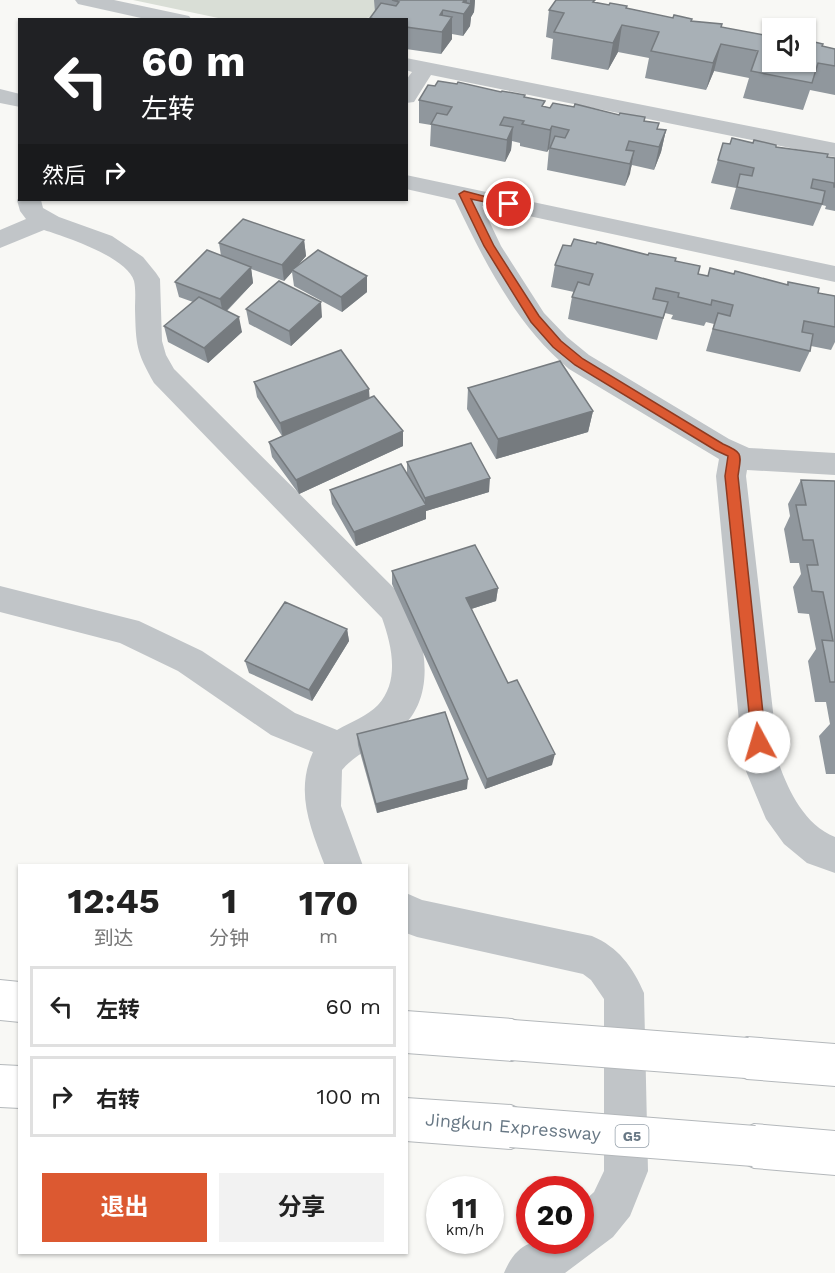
<!DOCTYPE html>
<html lang="zh">
<head>
<meta charset="utf-8">
<style>
  :root { --surface:#fff; --page:#f2f2f2; --text:#222; --muted:#767676; --line:#e0e0e0; --accent:#dc5931 }
  body { margin:0; font-family:"Work Sans","Noto Sans SC",sans-serif; background:var(--page); color:var(--text); height:100vh; display:flex; flex-direction:column; font-size:22px; white-space:nowrap }
  * { box-sizing:border-box; margin:0 }
  p { font-size:20px; color:var(--muted) }
  .icon { flex:none; width:33px; height:33px; fill:none; stroke:currentColor; stroke-width:2; stroke-linecap:round; stroke-linejoin:round }
  .map { position:relative; flex:1; overflow:hidden }
  .panel { position:absolute; left:18px; top:864px; width:390px; height:390px; display:flex; flex-direction:column; background:var(--surface); border-radius:0px; box-shadow:0 2px 4px #0004 }
  .panel>* { flex:none }
  .hud { position:absolute; left:18px; top:18px; width:390px; height:183px; border-radius:0px; box-shadow:0 2px 4px #0004; background:#202124; color:#fff; overflow:hidden }
  .tools { position:absolute; left:762px; top:18px; display:grid; gap:12px }
  .tools a { display:grid; place-items:center; width:54px; height:54px; border-radius:0px; background:var(--surface); box-shadow:0 2px 4px #0004; font-size:30px }
  .speed { position:absolute; left:426px; top:1176px; display:flex; gap:12px; font-size:30px; font-weight:700; text-align:center }
  .speed>* { display:grid; place-content:center; width:78px; height:78px; border-radius:50%; background:var(--surface); box-shadow:0 2px 4px #0004; line-height:1 }
  .speed small { font-size:15px; font-weight:400 }
  .speed .limit { border:9px solid #d22; background:#fff; color:#111 }
  .pin { position:absolute; display:grid; place-items:center; width:51px; height:51px; color:#fff; margin:-26px; border:3px solid #fff; border-radius:50%; box-shadow:0 2px 6px #0007 }
  .me { position:absolute; width:66px; margin:-33px; rotate:354deg; stroke-linejoin:round; filter:drop-shadow(0 0 4px #0008) }
  .turn { display:flex; align-items:center; gap:21px; height:126px; padding:0 24px; font-size:27px }
  .turn .icon { width:78px; height:78px; stroke-width:2.5 }
  .turn b { display:block; font-size:42px; line-height:51px }
  .then { display:flex; align-items:center; height:57px; padding:0 24px; background:#0003; gap:12px; font-size:22px }
  .eta { display:flex; justify-content:space-evenly; align-items:center; height:102px; text-align:center }
  .eta b { font-size:36px; font-weight:700; line-height:42px }
  .cta { display:flex; gap:12px; margin-top:auto; padding:12px 24px }
  .cta a { flex:1; height:69px; border-radius:0px; background:var(--accent); color:#fff; font-size:24px; font-weight:700; line-height:69px; text-align:center }
  .cta a+a { background:var(--page); color:var(--text) }
  ul { padding:0; list-style:none }
  li { display:flex; align-items:center; gap:18px; height:81px; margin:0 12px 9px; padding:0 12px; border:3px solid var(--line); border-radius:0px }
  li div { flex:1 }
  li b { display:block; font-size:22px }
  li em { font-style:normal }
  .map>svg:first-child { display:block }
  .green { fill:#d9ded6 }
  .lines { fill:none; stroke-linecap:round; stroke-linejoin:round }
  .highway-casing { stroke:#b4b8bb; stroke-width:2 }
  .minor { fill:#c1c5c8; fill-rule:evenodd }
  .highway { fill:#fff; fill-rule:evenodd }
  .highway-bridge-casing { stroke:#b4b8bb; stroke-width:42; stroke-linecap:butt }
  .highway-bridge { stroke:#fff; stroke-width:40 }
  .wall { fill:#90979d }
  .shaded-wall { fill:#767b7f }
  .building { fill:#a8b0b6; stroke:#767b7f; stroke-width:1.5 }
  .route { fill:#dc5931; stroke:#8f3a20; stroke-width:1.5 }
  .labels { text-anchor:middle; stroke-width:6; stroke-linejoin:round; paint-order:stroke }
  .shield { fill:#fff; stroke:#95a0aa; stroke-width:1.5 }
  .shield-label { font-size:14px; font-weight:bold; fill:#687885 }
  .near-street-label { font-size:18px; fill:#687885; stroke:#fff }
</style>
</head>
<body>
<div class="map">
<svg width="835" height="1273" viewBox="0 0 835 1273">
  <rect width="100%" height="100%" fill="#f8f8f5"/>
  <path class="green" d="M133,0H385L372,17L354,20L223,19Z"/>
  <g class="lines">
    <g class="highway-casing">
      <path id="highway" d="M0,980L20,982V1022L0,1020Z
        M406,1011L512,1019L527,1025L533,1040L527,1055L512,1061L406,1053Z
        M747,1037L835,1044V1086L747,1079L732,1073L726,1058L732,1043Z
        M0,1065L20,1066V1108L0,1107Z
        M406,1098L511,1105L526,1112L533,1127L526,1142L511,1149L406,1141Z
        M754,1124L835,1131V1175L754,1168L739,1161L732,1146L739,1131Z"/>
    </g>
    <path class="minor" d="M75,0H114L189,16L192,20H150L78,4Z
      M406,58L835,143V157L431,75L414,102L406,103V80L412,72L406,70Z
      M0,89L20,94V107L0,103Z
      M406,175L835,266V282L482,206L501,246L544,313L567,337L589,355L729,439L749,448L835,453V475L747,470L746,476L779,764C789,792 805,825 835,837V873L807,863L784,844L766,819L743,764L716,476L719,459L569,369C516,325 484,261 455,200L406,189Z
      M20,196V200H41L43,208L59,217L112,236L143,257L156,273L160,279L162,341L166,355L174,369L407,601C427,642 438,702 395,733C377,746 356,753 342,770L341,806L363,866H325C310,827 295,792 313,752L271,735L178,671L120,643L0,612V586L139,621L202,651L295,713L337,730C351,722 367,716 378,705C400,681 392,646 382,618L154,383C136,351 136,345 135,309C135,301 136,289 134,281C127,257 66,237 44,230L0,248V230L26,219L20,211L17,200Z
      M406,893L422,900L592,936C618,947 633,967 644,993L648,1171L630,1216L613,1237L565,1273H504C520,1234 544,1240 580,1240V1205L594,1192L604,1171V999L591,980L583,974L417,937L406,933Z"/>
    <use href="#highway" class="highway"/>
    <g class="highway-bridge-casing">
      <path id="highway-bridge" d="M512,1040L747,1058
        M511,1127L754,1146"/>
    </g>
    <use href="#highway-bridge" class="highway-bridge"/>
  </g>
  <path class="wall" d="M374,0H475L474,12L471,17L470,26L463,36L452,34V39L441,54L406,49V20H370V18L375,12Z
    M595,0L594,2L609,5L627,6V9L721,27L772,62L822,46L835,49V95L810,90L803,110L743,98L749,78L714,71L706,90L645,78L649,58L618,52L608,70L551,59L553,39L546,37L549,10Z
    M435,86L525,95V97L544,107L644,121L658,129L666,130L661,152L654,170L632,165L625,186L547,170L549,149L547,152L520,146V143L512,141L511,150L505,162L430,146L431,125L419,123V100Z
    M723,143L730,144L776,147L835,158V211L825,209L826,206L822,205L813,226L730,209L736,188L711,183Z
    M304,240L306,256L298,265L367,292L342,312L294,286L292,272L284,281L251,269L253,283L227,311L242,332L208,363L168,342L164,326L193,302L179,297L175,282L221,256L219,243Z
    M571,246L648,255L675,261L698,274L707,276L787,285L788,282L818,293L835,296V342L831,350L811,346L810,351L800,372L706,351L714,324L706,322L704,326L671,319L673,315L665,313L657,340L568,319L572,297L574,292L551,287L555,265Z
    M246,309L322,317L291,346L249,324Z
    M254,382L369,398L403,431V446L299,494L272,457L269,442L282,436L257,397Z
    M468,388L593,411L588,432L496,459L467,409Z
    M407,462L489,492L426,511V519L356,546L332,504L330,490L407,473Z
    M801,480L835,481V774H826L819,736L830,724L826,702H815L808,661L816,649L809,614L798,613L793,587L801,574L799,563H790L784,529L790,516L788,504Z
    M392,571L498,588L496,601L471,609L508,683L552,765L485,789L392,584Z
    M347,629L349,641L312,701L249,673L245,661Z
    M357,734L467,789L377,813L358,745Z"/>
  <path class="shaded-wall" d="M465,0H467L466,11L470,6V0H475L474,12L471,17L470,26L463,36V2Z
    M443,10V31L452,17V39L441,54L442,32L440,15Z
    M622,25L618,52L608,70L613,43Z
    M721,44L714,71L706,90L713,63Z
    M552,126L549,149L547,152L550,130Z
    M513,127L511,150L505,162L507,140Z
    M666,130L661,152L654,170L659,147Z
    M634,151L630,174L625,186L630,164Z
    M304,240L306,256L293,271L292,270V272L284,281L282,265Z
    M251,267L253,283L223,314L220,299Z
    M367,276V292L342,312L341,297Z
    M321,302L322,317L291,346L289,331Z
    M239,317L242,332L208,363L204,348Z
    M369,389L370,404L283,438L280,423Z
    M593,411L588,432L496,459L498,439Z
    M403,431V446L299,494L296,480Z
    M490,478L489,492L426,511V519L356,546L354,532L425,506V498Z
    M498,588L496,601L465,611L466,598Z
    M347,629L349,641L312,701L309,690Z
    M555,754L552,765L485,789L487,779Z
    M468,779L467,789L377,813L376,804Z"/>
  <path class="building" d="M392,0H465L463,2L471,4L464,14L443,10L440,15L452,17L442,32L406,27V20H379L370,18L381,3L396,6L399,2Z
    M556,0H595L593,2L609,5L610,3L627,6L626,8L673,18L674,15L692,19L691,21L722,24L721,27L770,36L771,34H772V62H806V40L823,44L822,46L835,49V66L818,63L812,83L751,71L758,51L721,44L713,63L651,51L659,32L622,25L613,43L554,32L564,13L549,10Z
    M438,81L457,84L458,82L501,92L502,91L525,95L524,97L545,101L542,106L550,108L553,103L574,107L575,104L619,115L620,113L645,117L644,121L659,123L657,129L666,130L659,147L629,141L626,150L634,151L630,164L550,148L555,136L565,138L569,130L552,126L550,130L522,124L524,121L504,117L500,125L513,127L507,140L431,124L437,113L447,115L452,107L419,100L428,85L435,86Z
    M732,138L753,143L754,140L776,145V147L828,154L827,157L835,158V187H834V183L813,179L811,188L825,191L822,204L737,187L740,174L752,176L754,168L718,160L723,143L730,144Z
    M243,219L304,240L282,265L219,243Z
    M574,239L596,244L597,242L648,255L649,253L676,258L675,261L700,266L698,274L708,276L710,268L734,274L735,271L788,285V282L819,288L818,293L835,296V327L804,321L802,332L813,334L810,351L713,329L718,313L730,316L733,305L712,300L711,305L678,297L679,293L656,288L653,299L668,302L663,318L572,297L578,282L589,285L593,274L555,265L563,245L571,246Z
    M207,250L251,267L220,299L175,282Z
    M318,250L367,276L341,297L292,270Z
    M279,281L321,302L289,331L246,309Z
    M199,297L239,317L204,348L164,326Z
    M341,350L369,389L280,423L254,382Z
    M560,361L593,411L498,439L468,388Z
    M374,396L403,431L296,480L269,442Z
    M471,443L490,478L425,498L407,462Z
    M401,464L426,505L354,532L330,490Z
    M801,480L835,481V682H830L822,640L833,641L823,592L812,591L807,565H818L813,540H803L796,505H806Z
    M475,545L498,588L466,598L508,683L517,680L555,754L487,779L392,571Z
    M285,602L347,629L309,690L245,661Z
    M445,712L468,779L376,804L357,734Z"/>
  <path class="route" d="M464,191L514,204L509,207L471,199L494,246L539,316L561,341L583,359L723,444C744,453 741,454 738,476L766,742L764,747L759,749L754,747L752,742L725,476L728,456L715,450L575,365L553,347L531,322L484,246L459,194Z"/>
  <g class="labels">
    <rect class="shield" x="615.5" y="1125" width="33" height="22" rx="4.5"/>
    <g class="shield-label">
      <text x="632" y="1141">G5</text>
    </g>
    <g class="near-street-label">
      <text transform="translate(513 1127) rotate(5)" y="6">Jingkun Expressway</text>
    </g>
  </g>
</svg>
<div class="tools">
<a><svg class="icon" aria-label="sound" viewBox="0 0 24 24"><path d="M4 9h4l5-4v14l-5-4H4zM17 9q2 3 0 6"/></svg></a>
</div>
<div class="speed"><div>11<small>km/h</small></div><div class="limit">20</div></div>
<div class="pin" style="left:509px;top:204px;background:#d93025"><svg class="icon" aria-label="arrive" viewBox="0 0 24 24"><path d="M6 21V4h12l-3 4 3 4H6"/></svg></div>
<svg class="me" style="left:759px;top:742px" viewBox="-20 -20 40 40"><circle r="19" fill="#fff"/><path d="M0-13L10 11 0 6-10 11z" fill="#dc5931"/></svg>
<div class="hud">
<div class="turn"><svg class="icon" aria-label="left" viewBox="0 0 24 24"><path d="M17 20v-9H6M10 6l-5 5 5 5"/></svg><div><b>60 m</b>左转</div></div>
<div class="then">然后<svg class="icon" aria-label="right" viewBox="0 0 24 24"><path d="M7 20v-9h11M14 6l5 5-5 5"/></svg></div>
</div>
<section class="panel">
<div class="eta">
<div><b>12:45</b><p>到达</p></div>
<div><b>1</b><p>分钟</p></div>
<div><b>170</b><p>m</p></div>
</div>
<ul>
<li><svg class="icon" aria-label="left" viewBox="0 0 24 24"><path d="M17 20v-9H6M10 6l-5 5 5 5"/></svg><div><b>左转</b></div><em>60 m</em></li>
<li><svg class="icon" aria-label="right" viewBox="0 0 24 24"><path d="M7 20v-9h11M14 6l5 5-5 5"/></svg><div><b>右转</b></div><em>100 m</em></li>
</ul>
<div class="cta"><a>退出</a><a>分享</a></div>
</section>
</div>
</body>
</html>
